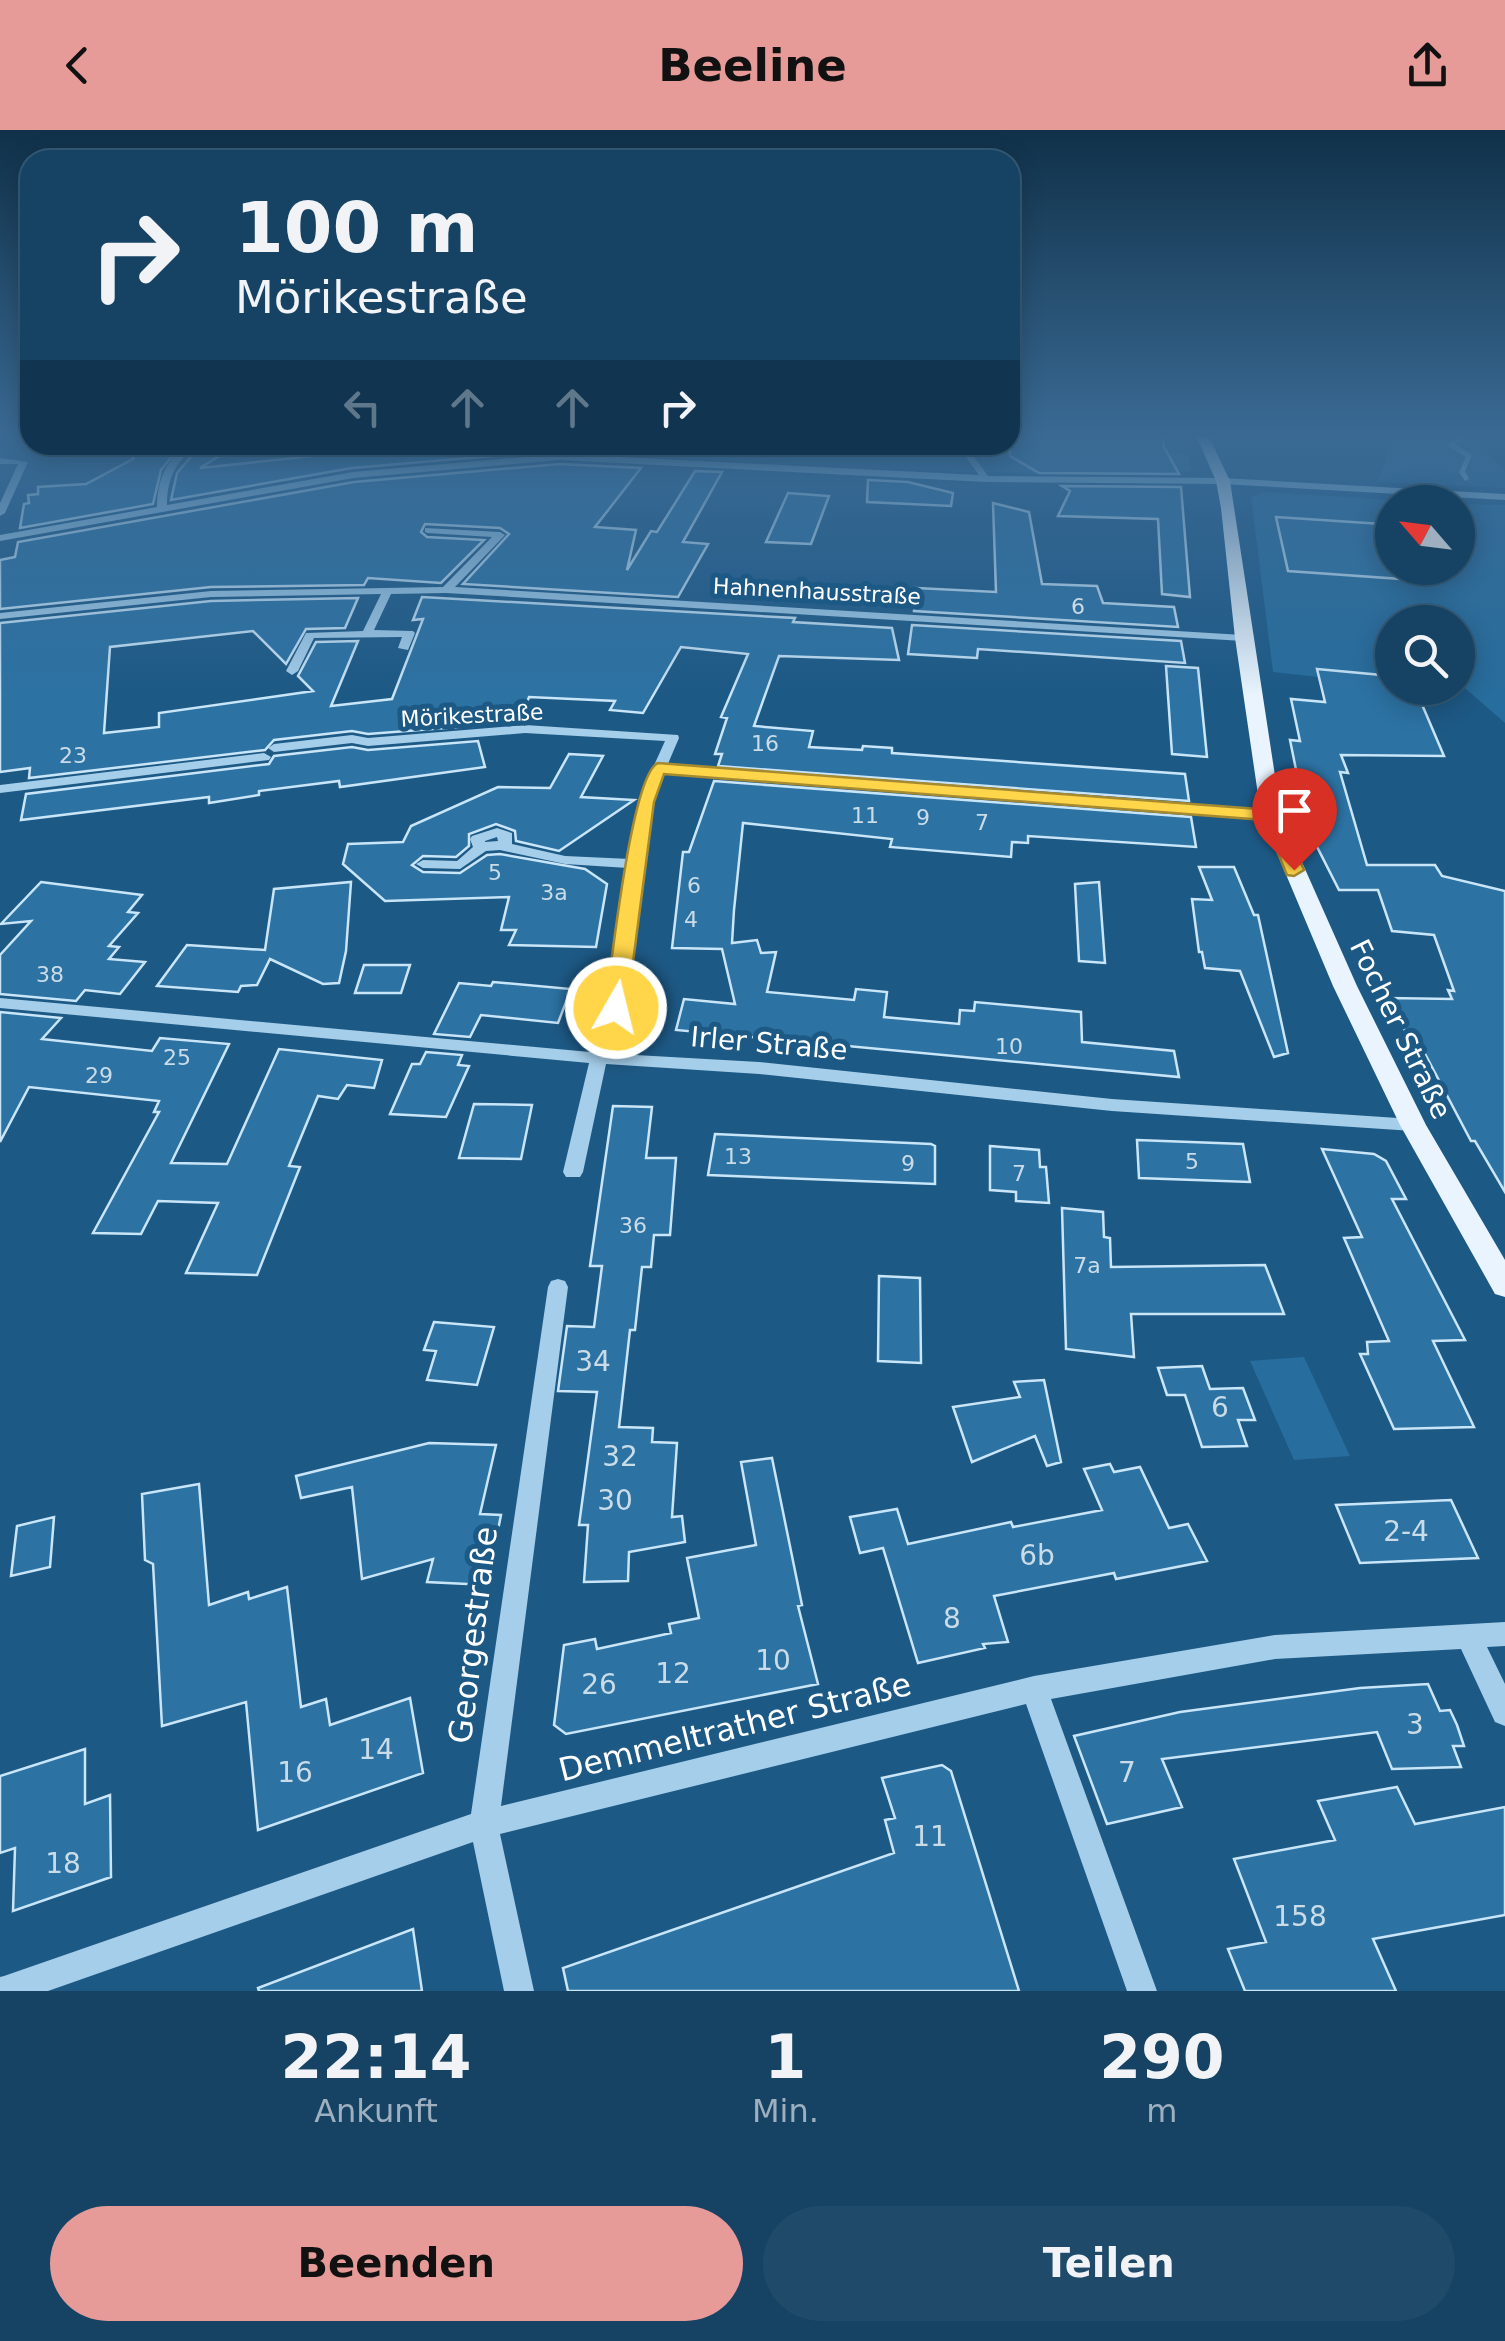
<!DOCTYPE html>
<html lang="de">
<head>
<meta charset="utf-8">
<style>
  :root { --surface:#164364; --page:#1f4a6a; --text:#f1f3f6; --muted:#9eb0bf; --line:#355c78; --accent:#e69b98 }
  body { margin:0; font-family:"DejaVu Sans",sans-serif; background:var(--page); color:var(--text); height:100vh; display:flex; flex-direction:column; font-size:38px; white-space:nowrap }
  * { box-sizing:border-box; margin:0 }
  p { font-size:32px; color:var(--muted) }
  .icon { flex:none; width:55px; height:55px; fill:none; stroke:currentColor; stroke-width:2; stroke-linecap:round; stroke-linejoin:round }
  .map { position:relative; height:1861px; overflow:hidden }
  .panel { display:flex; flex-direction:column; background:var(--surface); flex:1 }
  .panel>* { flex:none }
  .guide { position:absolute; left:20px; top:20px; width:1000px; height:305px; border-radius:30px; box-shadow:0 5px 25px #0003,0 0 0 2px var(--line); background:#164364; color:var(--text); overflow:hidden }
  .needle { width:65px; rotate:298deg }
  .buttons { position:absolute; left:1375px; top:355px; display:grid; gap:20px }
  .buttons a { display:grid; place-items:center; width:100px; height:100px; border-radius:50%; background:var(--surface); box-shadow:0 5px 25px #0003,0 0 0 2px var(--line); font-size:50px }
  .pin { position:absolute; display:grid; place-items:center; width:85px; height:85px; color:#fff; margin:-102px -42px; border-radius:50% 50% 50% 0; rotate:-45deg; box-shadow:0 0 10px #0007 }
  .pin .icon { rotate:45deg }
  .me { position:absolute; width:110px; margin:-55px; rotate:8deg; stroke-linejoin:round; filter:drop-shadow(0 0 8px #0008) }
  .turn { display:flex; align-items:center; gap:35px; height:210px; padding:0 50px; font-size:45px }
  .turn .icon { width:130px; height:130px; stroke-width:2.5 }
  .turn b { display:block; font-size:70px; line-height:85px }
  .lanes { display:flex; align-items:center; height:95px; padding:0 50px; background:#0003; justify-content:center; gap:50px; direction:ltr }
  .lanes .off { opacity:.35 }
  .eta { display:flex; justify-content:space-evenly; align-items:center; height:170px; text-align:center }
  .eta b { font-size:60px; font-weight:700; line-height:70px }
  .action { display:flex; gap:20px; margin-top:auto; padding:20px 50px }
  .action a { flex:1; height:115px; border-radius:60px; background:var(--accent); color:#111; font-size:40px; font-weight:700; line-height:115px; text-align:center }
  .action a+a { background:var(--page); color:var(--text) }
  header { display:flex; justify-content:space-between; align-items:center; height:130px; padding:0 50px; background:var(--accent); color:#111; font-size:45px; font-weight:700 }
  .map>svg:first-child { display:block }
  .green { fill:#276d9d }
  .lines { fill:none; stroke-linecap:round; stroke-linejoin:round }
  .stream { stroke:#98cbec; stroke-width:5 }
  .building { fill:#2c72a3; stroke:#c9e5f8; stroke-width:2.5 }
  .minor { fill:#a5ceea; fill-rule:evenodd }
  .major { fill:#e9f4fe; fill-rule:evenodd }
  .route { fill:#ffd54a; stroke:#a68a30; stroke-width:2.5 }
  .labels { text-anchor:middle; stroke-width:10; stroke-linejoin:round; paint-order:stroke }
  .far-street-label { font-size:22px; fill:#fff; stroke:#1d5985 }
  .number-label { font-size:22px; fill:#cadce8 }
  .street-label { font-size:28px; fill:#fff; stroke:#1d5985 }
  .near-number-label { font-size:28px; fill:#cadce8 }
  .near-street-label { font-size:32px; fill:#fff; stroke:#1d5985 }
</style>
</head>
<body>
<header><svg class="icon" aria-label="back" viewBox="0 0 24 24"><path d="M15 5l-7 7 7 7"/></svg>Beeline<svg class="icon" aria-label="share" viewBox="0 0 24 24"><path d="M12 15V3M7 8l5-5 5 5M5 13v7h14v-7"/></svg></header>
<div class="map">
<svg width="1505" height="1861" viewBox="0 0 1505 1861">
  <rect width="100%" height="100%" fill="#1d5985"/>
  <path class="green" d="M1393,305H1505V310L1477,309L1505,342V358L1378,352Z
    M613,315H1010L1187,324L1192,341L1146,344L1142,339L1097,335L1102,344C942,344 782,333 621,325L611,322Z
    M1266,362L1425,372H1392V438H1458V374L1505,375V593L1458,552V492H1392V546L1318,539L1319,547L1273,542L1251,367Z
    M1304,1227L1350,1326L1294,1330L1250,1231Z"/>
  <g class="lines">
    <path class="stream" d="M1465,305L1451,315L1469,326L1462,342L1466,348"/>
  </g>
  <path class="building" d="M1010,305H1162L1164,317L1179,344L1039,343L1010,326Z
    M158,315H181L161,340L153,374L20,398L24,374L29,373L28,365L38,364V357L86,354L133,329L136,320Z
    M201,315H237L200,338L419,315H429L431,322L500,315L505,325L352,338L171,370L177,343Z
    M560,334L641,338L595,397L636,400L627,440L651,401L657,402L695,341L722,342L683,412L708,414L678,467L463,454L509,404L500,398L425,394L421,402L427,407L484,410L441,453L368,448L364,455L211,457L0,479V430L15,427L18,412L354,352Z
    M868,350L908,352L953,363L951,376L867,372Z
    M1062,356L1181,357L1190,467L1162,464L1158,389L1058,386L1070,361Z
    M788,363L829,366L811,414L766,412Z
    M993,373L1029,382L1042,454L1097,456L1103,473L1174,477L1178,497L914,481L917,458L996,462Z
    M1276,387L1382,394L1392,424V438H1398L1402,449L1288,441Z
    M422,467L795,488L793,492L892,498L899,530L779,526L754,596L813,601L809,617L862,620L863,616L892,618V623L1185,644L1189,671L718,636L722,624H715L727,588L721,587L748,524L681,517L643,583L610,580L615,571L529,567L525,578H512L511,581H468L473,596L368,604L352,601L274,610L265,620L29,648L30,638L0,642V493L211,471L358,468L345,498L306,499L286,534L253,501L110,517L104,603L159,597V583L313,561L298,546L316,512L358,511L331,576L392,569L423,489L413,490Z
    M912,495L1181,511L1185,533L978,519L977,528L908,524Z
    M1166,536L1198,538L1207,627L1172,624Z
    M1317,539L1392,546V558H1415L1444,626L1341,625L1348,643L1340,642L1367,735H1435L1442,746L1505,761V1062L1475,1011H1471L1414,903H1406L1389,868L1452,869L1448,860L1454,861L1434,805L1392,801L1378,760H1339L1308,699L1290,610L1300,611L1291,569L1325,572Z
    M478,611L485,637L340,657L339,651L259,661V665L209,673V667L21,690L26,664L269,634L274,626L352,617L368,620Z
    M569,624L603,626L581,667L634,670L559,721L516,711L515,701L496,694L469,704V716L456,727L423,726L412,735L423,742L460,743L487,725L500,724L585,739L607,754L596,817L509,815L516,800H501L509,767L385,771L343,734L348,714L403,712L411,696L498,657L550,658Z
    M714,651L1191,687L1196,717L1028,706V713L1012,712L1011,727L890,717L892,709L743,693L734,780L732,813L757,810L761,823L776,822L767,862L854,870L856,859L887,862L884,887L959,894L960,880L974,881L975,872L1081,882L1082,912L1174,921L1179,947L676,900L684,869L735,874L722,819L672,818L683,722H689Z
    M1199,737H1234L1254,785H1258L1288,923L1274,927L1240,841L1205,838L1202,822H1199L1192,769L1212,770Z
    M41,752L142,765L128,782L138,783L109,816L119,817L109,829L145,832L120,864L85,860L76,871L0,864V825L31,791L1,794Z
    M351,752L346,821L339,853L323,854L270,829L257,855L241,856L238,862L157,856L187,815L265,820L274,759Z
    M1099,752L1105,833L1079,831L1075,754Z
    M364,835H410L401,863H355Z
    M493,852L571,859L558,893L481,885L470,907L434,904L459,853L491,856Z
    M0,882L61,888L42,909L152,921L160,908L229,914L171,1033L227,1034L279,919L382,930L374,958L347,955L338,969L318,966L289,1036L300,1037L257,1145L186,1143L218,1073L158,1071L141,1104L93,1103L159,982H154L159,971L29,957L0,1012Z
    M426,922L462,925L458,935L469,936L446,987L390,984L412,934H420Z
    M474,974L532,975L521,1029L459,1028Z
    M613,976L652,977L646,1028H676L670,1105H654L651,1137H642L635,1200H630L619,1297L653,1298L652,1312L677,1313L672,1387L682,1386L685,1412L629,1422L628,1451L584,1452L588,1395H579L597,1262L558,1261L567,1196L594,1197L602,1136H590Z
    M715,1004L931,1014L935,1016V1054L708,1045Z
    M1137,1010L1243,1014L1250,1052L1139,1048Z
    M990,1016L1039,1020L1040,1037H1046L1049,1073L1016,1071V1062L990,1060Z
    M1322,1019L1374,1024L1386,1031L1406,1069H1392L1465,1210L1433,1211L1474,1297L1394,1299L1360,1224H1368L1367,1212L1389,1211L1344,1108L1362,1107Z
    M1062,1078L1103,1082L1104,1107L1110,1108L1111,1137L1265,1135L1284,1184H1131L1134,1227L1066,1219Z
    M879,1146L920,1148L921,1233L878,1231Z
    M434,1192L494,1197L477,1255L427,1250L436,1221L424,1220Z
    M1202,1236L1210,1259L1243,1258L1255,1290H1238L1247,1316L1202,1317L1185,1265H1167L1158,1238Z
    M1044,1250L1061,1332L1047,1336L1035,1306L972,1332L953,1277L1020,1267L1014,1252Z
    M429,1313L496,1315L480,1384L501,1385L487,1455L427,1452L433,1429L362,1449L352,1357L301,1368L296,1346Z
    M772,1328L802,1475L798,1476L818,1554L566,1604L554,1595L564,1515L595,1509L597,1519L671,1503L669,1494L699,1488L687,1428L756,1415L741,1332Z
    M1110,1334L1114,1342L1140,1337L1169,1398L1188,1394L1207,1431L1116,1449L1114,1443L994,1466L1008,1512L983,1514L985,1518L918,1533L883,1418L860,1423L850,1387L897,1379L908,1414L1011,1392L1013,1397L1102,1380L1084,1339Z
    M199,1354L209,1475L248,1462L249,1469L287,1457L301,1577L326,1569L330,1595L410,1568L423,1643L258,1700L246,1572L162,1596L153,1434L145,1430L142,1364Z
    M1451,1370L1478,1428L1360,1433L1336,1375Z
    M54,1387L50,1437L11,1446L17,1396Z
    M1428,1554L1440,1581L1450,1580L1457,1595L1464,1616H1453L1461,1637L1392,1639L1377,1602L1162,1629L1182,1677L1107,1694L1074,1606L1180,1582L1360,1558Z
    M85,1619V1674L110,1665L111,1747L13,1781L15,1718L0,1723V1646Z
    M942,1635L951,1641L1019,1861H568L563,1838L894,1723L885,1690L895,1688L882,1648Z
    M1397,1657L1415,1694L1505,1677V1785L1373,1809L1396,1861H1245L1228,1819L1266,1812L1234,1729L1335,1710L1318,1671Z
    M413,1799L422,1861H259L258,1858Z"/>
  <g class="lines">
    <path class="minor" d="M187,315H197C176,331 167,348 167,375L353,342L560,324L979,345L957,315H965L988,346L1223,348L1505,364V370L1223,354L986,352L560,330L353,348L0,411V405L157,377C157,351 166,330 187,315Z
      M0,328L28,332L5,383L0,386V373L18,334H0Z
      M425,398L500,402L505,405L455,457L1243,505L1249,508L1243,511L446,463L391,464L374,500L413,501L415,503L408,520L398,518L402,507L314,508L298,541L292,545L286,541L306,503L363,501L381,464L211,467L0,489V483L211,461L443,457L492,407L428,403L425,402Z
      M525,595L678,605L679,608L667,636L1271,681L1278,685L1271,689L664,643L652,671L618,924L759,932L1112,969L1413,989L1422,995L1413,1001L1112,981L759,944L606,934L583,1042L580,1047H566L563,1042L589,933L0,878V868L601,923L628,738L565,734L500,720L486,721L460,739L423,738L416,734L423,730L457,731L473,717L470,709L472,706L497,698L512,703V714L565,726L630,729L638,671L665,611L525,603L368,616L352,613L274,622L268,618L274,614L352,605L368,608ZM497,707L498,711L485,712V711Z
      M264,623L271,627L269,630L0,663V655Z
      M558,1149L565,1151L568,1157L501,1676L1034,1546L1275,1505L1505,1492V1516L1487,1517L1505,1554V1596L1495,1592L1461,1519L1275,1529L1051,1569L1157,1861H1127L1026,1574L500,1704L534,1861H504L473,1712L48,1861H0V1847L4,1846L471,1684L548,1157L551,1151Z"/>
    <path class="major" d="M1196,305H1208L1230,351L1281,685L1357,856L1426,995L1505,1130V1167L1495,1164L1400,995L1333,856L1261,685L1235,508L1221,378L1216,351Z"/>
  </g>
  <linearGradient id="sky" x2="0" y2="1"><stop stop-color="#103149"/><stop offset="0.54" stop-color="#3a6a94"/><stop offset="1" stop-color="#3a6a94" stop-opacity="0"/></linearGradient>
  <rect width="1505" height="566" fill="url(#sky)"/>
  <path class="route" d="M658,633L1271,680L1280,685L1304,740L1294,746L1287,745L1264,690L664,644L654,672L627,878L616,885L605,878C611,841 631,644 658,633Z"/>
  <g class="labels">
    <g class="far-street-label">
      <text transform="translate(817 461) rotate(3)" y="8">Hahnenhausstraße</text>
      <text transform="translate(472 585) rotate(-3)" y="8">Mörikestraße</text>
    </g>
    <g class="number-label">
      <text x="1078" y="484">6</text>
      <text x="765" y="621">16</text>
      <text x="73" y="633">23</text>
      <text x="865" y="693">11</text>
      <text x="923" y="695">9</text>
      <text x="982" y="700">7</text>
      <text x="495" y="750">5</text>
      <text x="694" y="763">6</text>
      <text x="554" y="770">3a</text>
      <text x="691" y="797">4</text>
      <text x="50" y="852">38</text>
      <text x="1009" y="924">10</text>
      <text x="177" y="935">25</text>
      <text x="99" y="953">29</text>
      <text x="738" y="1034">13</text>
      <text x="1192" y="1039">5</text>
      <text x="908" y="1041">9</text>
      <text x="1019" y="1051">7</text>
      <text x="633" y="1103">36</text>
      <text x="1087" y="1143">7a</text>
    </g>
    <g class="street-label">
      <text transform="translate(1401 899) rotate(64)" y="10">Focher Straße</text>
      <text transform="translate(769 913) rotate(5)" y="10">Irler Straße</text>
    </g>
    <g class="near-number-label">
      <text x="593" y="1241">34</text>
      <text x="1220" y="1287">6</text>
      <text x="620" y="1336">32</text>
      <text x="615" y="1380">30</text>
      <text x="1406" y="1411">2-4</text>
      <text x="1037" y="1435">6b</text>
      <text x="952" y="1498">8</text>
      <text x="773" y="1540">10</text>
      <text x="673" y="1553">12</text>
      <text x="599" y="1564">26</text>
      <text x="1415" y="1604">3</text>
      <text x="376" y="1629">14</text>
      <text x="295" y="1652">16</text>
      <text x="1127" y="1652">7</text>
      <text x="930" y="1716">11</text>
      <text x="63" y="1743">18</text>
      <text x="1300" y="1796">158</text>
    </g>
    <g class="near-street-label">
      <text transform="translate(473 1505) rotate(-83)" y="11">Georgestraße</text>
      <text transform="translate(735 1597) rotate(-14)" y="11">Demmeltrather Straße</text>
    </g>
  </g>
</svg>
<div class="buttons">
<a><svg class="needle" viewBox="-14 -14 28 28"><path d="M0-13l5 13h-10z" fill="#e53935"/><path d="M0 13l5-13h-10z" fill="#9eb0bf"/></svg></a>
<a><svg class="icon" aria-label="search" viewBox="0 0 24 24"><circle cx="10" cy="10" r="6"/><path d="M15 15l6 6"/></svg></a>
</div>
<div class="pin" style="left:1294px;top:740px;background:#d93025"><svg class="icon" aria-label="arrive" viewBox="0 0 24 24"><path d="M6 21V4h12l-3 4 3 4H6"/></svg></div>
<svg class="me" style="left:616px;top:878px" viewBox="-20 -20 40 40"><circle r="17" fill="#ffd54a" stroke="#fff" stroke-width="3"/><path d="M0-11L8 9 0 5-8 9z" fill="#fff"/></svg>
<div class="guide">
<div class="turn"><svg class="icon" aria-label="right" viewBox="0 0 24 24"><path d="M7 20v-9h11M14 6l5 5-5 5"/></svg><div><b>100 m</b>Mörikestraße</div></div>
<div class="lanes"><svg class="icon off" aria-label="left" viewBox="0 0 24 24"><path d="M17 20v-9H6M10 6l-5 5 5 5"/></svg><svg class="icon off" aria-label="ahead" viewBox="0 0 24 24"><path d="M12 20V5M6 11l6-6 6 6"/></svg><svg class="icon off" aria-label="ahead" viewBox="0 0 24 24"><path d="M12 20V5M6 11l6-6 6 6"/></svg><svg class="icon" aria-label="right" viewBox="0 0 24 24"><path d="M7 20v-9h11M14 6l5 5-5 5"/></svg></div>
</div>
</div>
<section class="panel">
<div class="eta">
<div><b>22:14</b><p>Ankunft</p></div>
<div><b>1</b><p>Min.</p></div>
<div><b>290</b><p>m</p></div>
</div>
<div class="action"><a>Beenden</a><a>Teilen</a></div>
</section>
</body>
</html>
